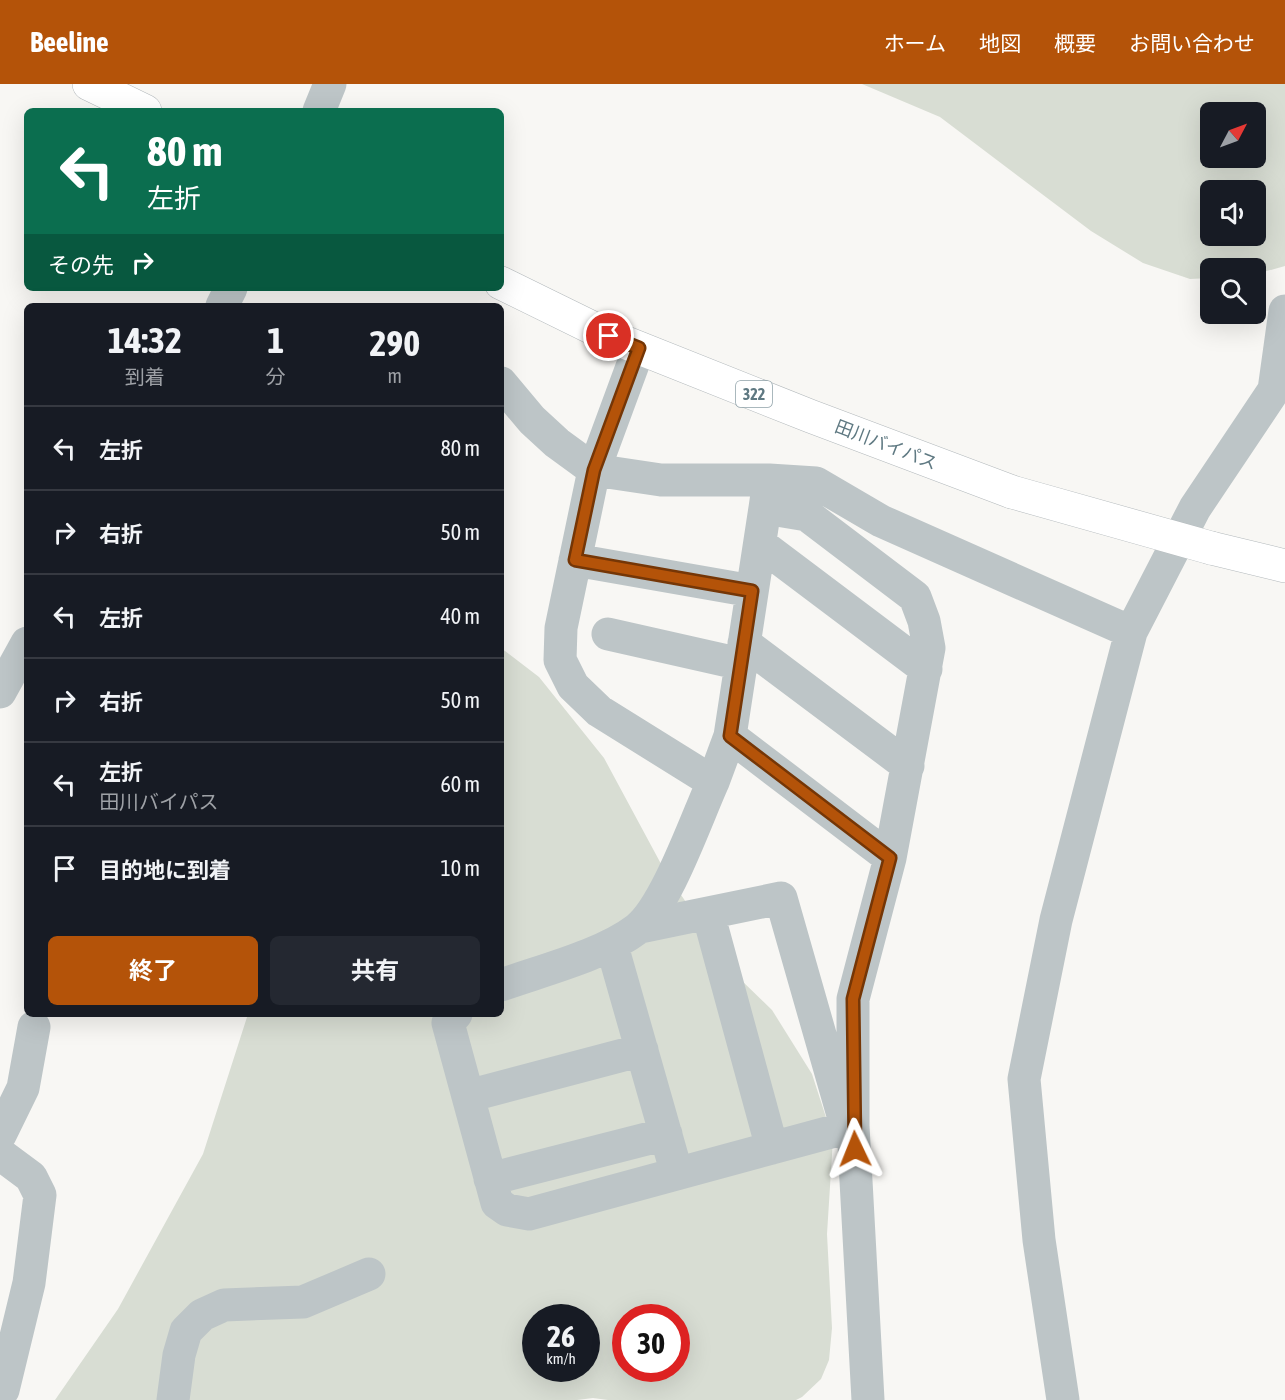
<!DOCTYPE html>
<html lang="ja">
<head>
<meta charset="utf-8">
<style>
  :root { --surface:#171b24; --page:#242831; --text:#f1f3f6; --muted:#9ea1a6; --line:#363941; --accent:#b45309 }
  body { margin:0; font-family:"Asap Condensed","Noto Sans JP",sans-serif; background:var(--page); color:var(--text); height:100vh; display:flex; flex-direction:column; font-size:22px; white-space:nowrap }
  * { box-sizing:border-box; margin:0 }
  p { font-size:20px; color:var(--muted) }
  .icon { flex:none; width:33px; height:33px; fill:none; stroke:currentColor; stroke-width:2; stroke-linecap:round; stroke-linejoin:round }
  .map { position:relative; flex:1; overflow:hidden }
  .drawer { position:absolute; left:24px; top:219px; width:480px; height:714px; display:flex; flex-direction:column; background:var(--surface); border-radius:9px; box-shadow:0 6px 24px #0002 }
  .drawer>* { flex:none }
  .banner { position:absolute; left:24px; top:24px; width:480px; height:183px; border-radius:9px; box-shadow:0 6px 24px #0002; background:#0b6e4f; color:#fff; overflow:hidden }
  .needle { width:39px; rotate:49deg }
  .fabs { position:absolute; left:1200px; top:18px; display:grid; gap:12px }
  .fabs a { display:grid; place-items:center; width:66px; height:66px; border-radius:9px; background:var(--surface); box-shadow:0 6px 24px #0002; font-size:30px }
  .speed { position:absolute; left:522px; top:1220px; display:flex; gap:12px; font-size:30px; font-weight:700; text-align:center }
  .speed>* { display:grid; place-content:center; width:78px; height:78px; border-radius:50%; background:var(--surface); box-shadow:0 6px 24px #0002; line-height:1 }
  .speed small { font-size:15px; font-weight:400 }
  .speed .limit { border:9px solid #d22; background:#fff; color:#111 }
  .pin { position:absolute; display:grid; place-items:center; width:51px; height:51px; color:#fff; margin:-26px; border:3px solid #fff; border-radius:50%; box-shadow:0 2px 6px #0007 }
  .me { position:absolute; width:66px; margin:-33px; rotate:358deg; stroke-linejoin:round; filter:drop-shadow(0 0 4px #0008) }
  .turn { display:flex; align-items:center; gap:21px; height:126px; padding:0 24px; font-size:27px }
  .turn .icon { width:78px; height:78px; stroke-width:2.5 }
  .turn b { display:block; font-size:42px; line-height:51px }
  .then { display:flex; align-items:center; height:57px; padding:0 24px; background:#0003; gap:12px; font-size:22px }
  .eta { display:flex; justify-content:space-evenly; align-items:center; height:102px; text-align:center }
  .eta b { font-size:36px; font-weight:700; line-height:42px }
  .primary-button { display:flex; gap:12px; margin-top:auto; padding:12px 24px }
  .primary-button a { flex:1; height:69px; border-radius:9px; background:var(--accent); color:#fff; font-size:24px; font-weight:700; line-height:69px; text-align:center }
  .primary-button a+a { background:var(--page); color:var(--text) }
  ul { padding:0; list-style:none }
  li { display:flex; align-items:center; gap:18px; height:84px; padding:0 24px; border-top:2px solid var(--line) }
  li div { flex:1 }
  li b { display:block; font-size:22px }
  li em { font-style:normal }
  header { display:flex; align-items:center; gap:36px; box-sizing:border-box; height:84px; padding:0 30px; background:var(--accent); color:#fff }
  header strong { font-size:28px }
  nav { display:flex; gap:33px; margin-inline-start:auto; font-size:21px }
  .map>svg:first-child { display:block }
  .green { fill:#d8ddd3; fill-rule:evenodd }
  .lines { fill:none; stroke-linecap:round; stroke-linejoin:round }
  .highway-casing { stroke:#b3b9bc; stroke-width:34 }
  .minor { stroke:#bdc5c7; stroke-width:33 }
  .highway { stroke:#fff; stroke-width:33 }
  .highway-bridge-casing { stroke:#b3b9bc; stroke-width:34; stroke-linecap:butt }
  .highway-bridge { stroke:#fff; stroke-width:33 }
  .route-casing { stroke:#753606; stroke-width:15 }
  .route { stroke:#b45309; stroke-width:10 }
  .labels { text-anchor:middle; stroke-width:6; stroke-linejoin:round; paint-order:stroke }
  .shield { fill:#fff; stroke:#8fa1a8; stroke-width:1.5 }
  .shield-label { font-size:16px; font-weight:bold; fill:#5f7982 }
  .street-label { font-size:18px; fill:#5f7982; stroke:#fff }
</style>
</head>
<body>
<header>
<strong>Beeline</strong>
<nav><a>ホーム</a><a>地図</a><a>概要</a><a>お問い合わせ</a></nav>
</header>
<div class="map">
<svg width="1285" height="1316" viewBox="0 0 1285 1316">
  <rect width="100%" height="100%" fill="#f8f7f4"/>
  <path class="green" d="M862,0H1285V182L1256,190V184H1210V194L1190,195L1143,179L1091,147L940,33ZM1210,28H1256V74H1210ZM1210,106H1256V152H1210Z
    M501,564L539,593L604,674L667,791L740,895L772,926L812,990L833,1055L827,1150L832,1244L829,1276L821,1295L802,1313L796,1316H608L593,1314L577,1316H55L118,1225L203,1070L248,930H501ZM536,1233H586V1284H536ZM626,1233H676V1284H626Z"/>
  <g class="lines">
    <g class="highway-casing">
      <path id="highway" d="M89,0L145,27
        M501,199L609,252L810,332L1012,408
        M1211,464L1285,482"/>
    </g>
    <path class="minor" d="M319,27L330,0
      M222,222L231,204
      M501,299L532,336L557,359L594,386L661,396H769L816,399L881,437L1131,548
      M769,396L765,424L807,431L915,513L924,537L929,564L890,774L853,915V1042
      M760,460L926,585
      M575,476L752,507
      M608,550L741,580
      M744,559L908,682
      M0,608L27,559
      M730,652L890,774
      M713,698L730,652L765,424
      M708,829L772,1064
      M640,843L781,814L843,1031
      M612,862L677,1090
      M501,901C543,886 603,871 637,845C666,823 697,733 713,698L599,627L573,602L560,576L561,544L594,386L639,264
      M456,930L448,939L497,1119L507,1126L529,1130L853,1042L868,1316
      M468,1012L642,966
      M0,1051L23,1004L34,943
      M0,1070L31,1093L40,1111L29,1199L3,1306
      M490,1095L666,1050
      M173,1316L179,1271L186,1247L202,1231L224,1221L303,1218L369,1190
      M1063,1316L1039,1156L1024,995L1056,836L1131,548L1195,424L1274,306L1285,227"/>
    <use href="#highway" class="highway"/>
    <g class="highway-bridge-casing">
      <path id="highway-bridge" d="M1012,408L1211,464"/>
    </g>
    <use href="#highway-bridge" class="highway-bridge"/>
  </g>
  <g class="lines">
    <g class="route-casing">
      <path id="route" d="M609,252L639,264L594,386L575,476L752,507L730,652L890,774L853,915L855,1065"/>
    </g>
    <use href="#route" class="route"/>
  </g>
  <g class="labels">
    <rect class="shield" x="736" y="297" width="36" height="26" rx="4.5"/>
    <g class="shield-label">
      <text x="754" y="316">322</text>
    </g>
    <g class="street-label">
      <text transform="translate(886 361) rotate(21)" y="6">田川バイパス</text>
    </g>
  </g>
</svg>
<div class="fabs">
<a><svg class="needle" viewBox="-14 -14 28 28"><path d="M0-13l5 13h-10z" fill="#e53935"/><path d="M0 13l5-13h-10z" fill="#9ea1a6"/></svg></a>
<a><svg class="icon" aria-label="sound" viewBox="0 0 24 24"><path d="M4 9h4l5-4v14l-5-4H4zM17 9q2 3 0 6"/></svg></a>
<a><svg class="icon" aria-label="search" viewBox="0 0 24 24"><circle cx="10" cy="10" r="6"/><path d="M15 15l6 6"/></svg></a>
</div>
<div class="speed"><div>26<small>km/h</small></div><div class="limit">30</div></div>
<div class="pin" style="left:609px;top:252px;background:#d93025"><svg class="icon" aria-label="arrive" viewBox="0 0 24 24"><path d="M6 21V4h12l-3 4 3 4H6"/></svg></div>
<svg class="me" style="left:855px;top:1065px" viewBox="-20 -20 40 40"><path d="M0-17L14 15 0 8-14 15z" fill="#b45309" stroke="#fff" stroke-width="4"/></svg>
<div class="banner">
<div class="turn"><svg class="icon" aria-label="left" viewBox="0 0 24 24"><path d="M17 20v-9H6M10 6l-5 5 5 5"/></svg><div><b>80 m</b>左折</div></div>
<div class="then">その先<svg class="icon" aria-label="right" viewBox="0 0 24 24"><path d="M7 20v-9h11M14 6l5 5-5 5"/></svg></div>
</div>
<section class="drawer">
<div class="eta">
<div><b>14:32</b><p>到着</p></div>
<div><b>1</b><p>分</p></div>
<div><b>290</b><p>m</p></div>
</div>
<ul>
<li><svg class="icon" aria-label="left" viewBox="0 0 24 24"><path d="M17 20v-9H6M10 6l-5 5 5 5"/></svg><div><b>左折</b></div><em>80 m</em></li>
<li><svg class="icon" aria-label="right" viewBox="0 0 24 24"><path d="M7 20v-9h11M14 6l5 5-5 5"/></svg><div><b>右折</b></div><em>50 m</em></li>
<li><svg class="icon" aria-label="left" viewBox="0 0 24 24"><path d="M17 20v-9H6M10 6l-5 5 5 5"/></svg><div><b>左折</b></div><em>40 m</em></li>
<li><svg class="icon" aria-label="right" viewBox="0 0 24 24"><path d="M7 20v-9h11M14 6l5 5-5 5"/></svg><div><b>右折</b></div><em>50 m</em></li>
<li><svg class="icon" aria-label="left" viewBox="0 0 24 24"><path d="M17 20v-9H6M10 6l-5 5 5 5"/></svg><div><b>左折</b><p>田川バイパス</p></div><em>60 m</em></li>
<li><svg class="icon" aria-label="arrive" viewBox="0 0 24 24"><path d="M6 21V4h12l-3 4 3 4H6"/></svg><div><b>目的地に到着</b></div><em>10 m</em></li>
</ul>
<div class="primary-button"><a>終了</a><a>共有</a></div>
</section>
</div>
</body>
</html>
